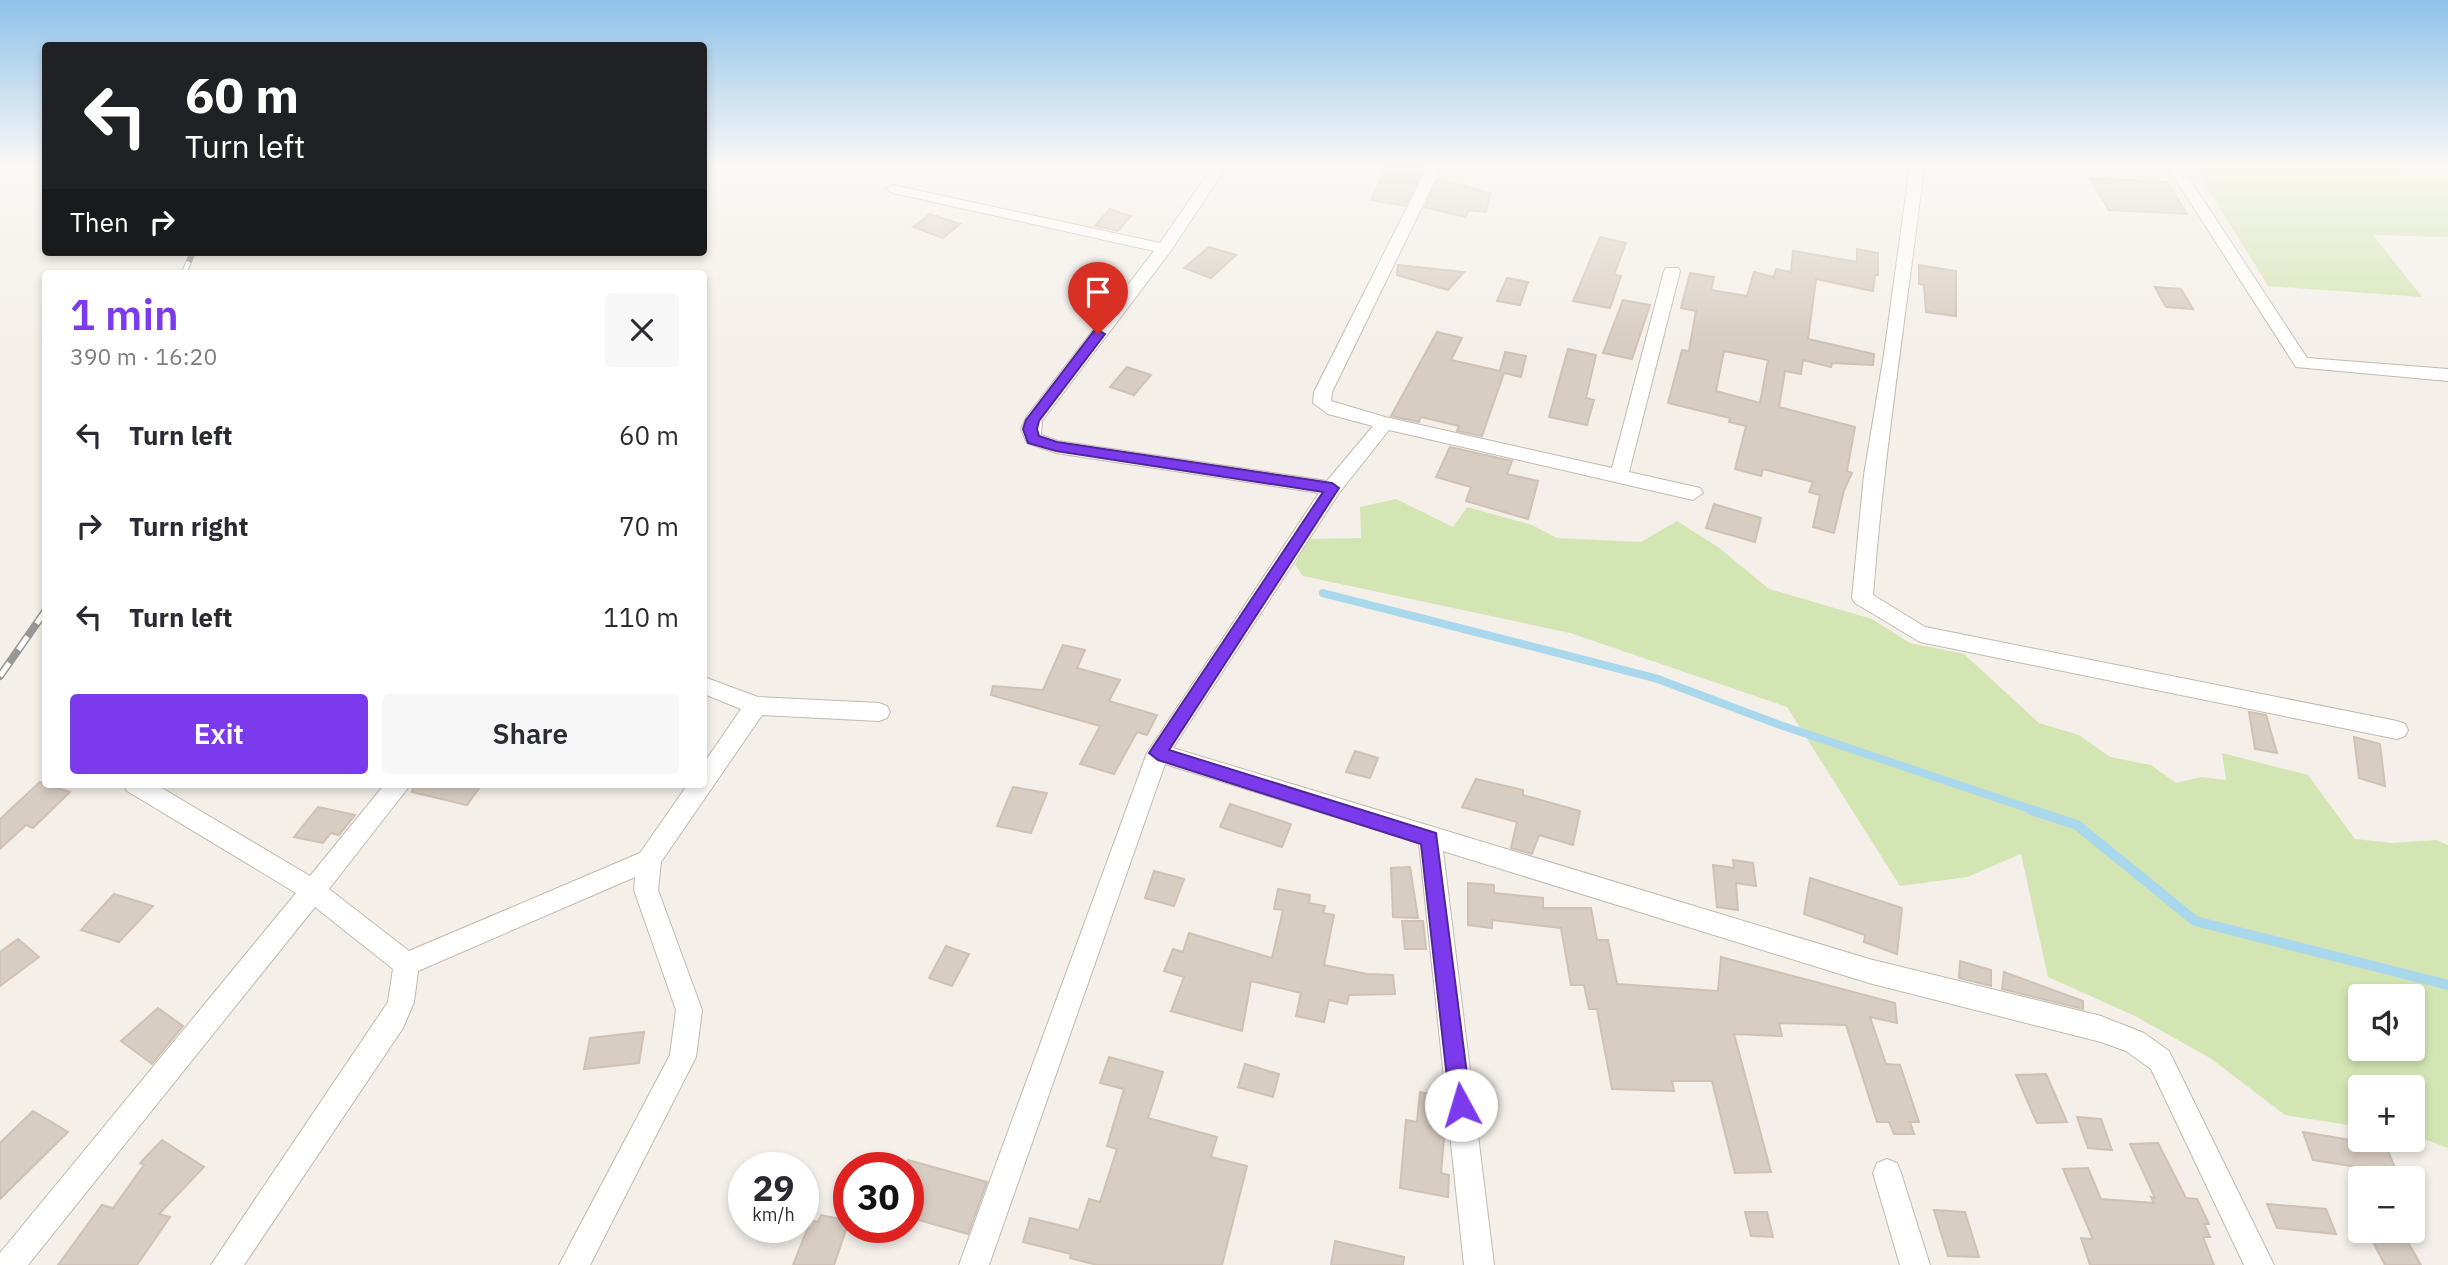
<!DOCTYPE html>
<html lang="en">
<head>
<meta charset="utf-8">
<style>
  :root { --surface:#fff; --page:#f7f7f7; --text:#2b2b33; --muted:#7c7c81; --accent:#7c3aed }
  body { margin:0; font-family:"IBM Plex Sans",sans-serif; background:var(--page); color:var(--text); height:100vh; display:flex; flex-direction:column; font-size:26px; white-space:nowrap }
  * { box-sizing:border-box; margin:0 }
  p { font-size:23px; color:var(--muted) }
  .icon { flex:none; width:38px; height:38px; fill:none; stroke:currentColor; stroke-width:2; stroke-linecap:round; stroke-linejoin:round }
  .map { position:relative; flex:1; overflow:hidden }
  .details { position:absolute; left:42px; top:270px; width:665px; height:518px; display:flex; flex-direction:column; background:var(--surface); border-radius:7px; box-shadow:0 4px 10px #0003 }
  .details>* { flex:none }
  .hud { position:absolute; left:42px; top:42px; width:665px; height:214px; border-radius:7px; box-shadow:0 4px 10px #0003; background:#202124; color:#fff; overflow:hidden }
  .tools { position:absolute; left:2348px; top:984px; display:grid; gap:14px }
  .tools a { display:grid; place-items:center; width:77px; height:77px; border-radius:7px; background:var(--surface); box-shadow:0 4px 10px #0003; font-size:35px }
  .speed { position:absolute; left:728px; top:1152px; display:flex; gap:14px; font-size:35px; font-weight:700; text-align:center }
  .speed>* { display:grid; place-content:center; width:91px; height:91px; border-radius:50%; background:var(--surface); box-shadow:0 4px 10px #0003; line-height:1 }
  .speed small { font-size:18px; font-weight:400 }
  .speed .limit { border:10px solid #d22; background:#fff; color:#111 }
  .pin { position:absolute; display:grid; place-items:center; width:60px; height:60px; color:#fff; margin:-72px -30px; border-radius:50% 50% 50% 0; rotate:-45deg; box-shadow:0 0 7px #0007 }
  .pin .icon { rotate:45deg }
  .me { position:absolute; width:77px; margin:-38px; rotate:354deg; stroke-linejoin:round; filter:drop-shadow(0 0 5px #0008) }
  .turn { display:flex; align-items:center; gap:24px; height:147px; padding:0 28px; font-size:32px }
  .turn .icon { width:91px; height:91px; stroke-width:2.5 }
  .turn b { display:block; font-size:49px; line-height:60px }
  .then { display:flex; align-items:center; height:66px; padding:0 28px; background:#0003; gap:14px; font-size:26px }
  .round { display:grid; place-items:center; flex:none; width:74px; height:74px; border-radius:7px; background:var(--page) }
  .headline { display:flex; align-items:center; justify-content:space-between; height:119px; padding:0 28px }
  h1 { font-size:42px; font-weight:600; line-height:52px; color:var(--accent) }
  .button { display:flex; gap:14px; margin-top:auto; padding:14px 28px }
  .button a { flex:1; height:80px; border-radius:7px; background:var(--accent); color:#fff; font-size:28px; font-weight:600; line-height:80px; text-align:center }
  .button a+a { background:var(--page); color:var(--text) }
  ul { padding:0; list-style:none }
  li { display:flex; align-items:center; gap:21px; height:91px; padding:0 28px }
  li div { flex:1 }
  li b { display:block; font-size:26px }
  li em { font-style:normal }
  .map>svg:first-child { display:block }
  .green { fill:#d4e5b4; fill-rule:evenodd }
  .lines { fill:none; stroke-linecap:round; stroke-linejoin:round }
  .stream-far1 { stroke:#a9d8ed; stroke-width:8 }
  .stream { stroke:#a9d8ed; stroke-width:10 }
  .building { fill:#d8cdc2; stroke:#cfc1b3; stroke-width:2; fill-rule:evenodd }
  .street-casing { stroke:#c2b9af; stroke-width:2 }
  .street { fill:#fff; fill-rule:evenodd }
  .rail-far1-casing { stroke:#979797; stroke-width:6 }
  .rail-casing { stroke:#979797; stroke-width:8 }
  .rail-far1 { stroke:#fff; stroke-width:4.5; stroke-dasharray:12; stroke-linecap:butt }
  .rail { stroke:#fff; stroke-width:5; stroke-dasharray:16; stroke-linecap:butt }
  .route { fill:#7c3aed; stroke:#51269a; stroke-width:2 }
</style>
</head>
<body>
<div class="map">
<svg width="2448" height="1265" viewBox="0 0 2448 1265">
  <rect width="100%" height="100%" fill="#f4efe9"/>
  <path class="green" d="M2194,166H2318L2448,176V237L2373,235L2422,297L2268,286Z
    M1396,499L1453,527L1467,507L1532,525L1557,538L1641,542L1677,521L1718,547L1769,589L1872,619L1910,643L1964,654L2039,723L2079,735L2110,757L2151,765L2176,783L2201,777L2226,780L2222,753L2308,775L2355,839L2392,843L2436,840L2448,845V1148L2413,1135V1087H2361V1127L2285,1115L2210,1058L2135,1016L2048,977L2021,854L1967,877L1900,886L1787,707L1570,633L1303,576L1295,565L1308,539L1361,538L1360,507ZM2361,996H2413V1048H2361Z"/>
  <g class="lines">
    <path class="stream-far1" d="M1323,593L1655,678L1780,725L2036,811"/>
    <path class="stream" d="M2031,810L2077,825L2195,921L2448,985"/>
  </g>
  <path class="building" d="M1387,166H1425L1405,206L1371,200Z
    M2090,178L2167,182L2187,214L2109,210Z
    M1438,179L1490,193L1486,212L1469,210L1465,217L1425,207Z
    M1110,209L1131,216L1118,231L1095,226Z
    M930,214L960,224L943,238L913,227Z
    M1600,237L1626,243L1614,275L1621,276L1610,308L1573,301Z
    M1209,247L1236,255L1211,278L1184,268Z
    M1857,249L1878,253V275H1875L1873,291L1816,279L1808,339L1874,354L1873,365L1832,363L1831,367L1803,360L1801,374L1785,371L1779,407L1855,427L1847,471L1852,473L1844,490L1834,533L1813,527L1820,495L1809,492L1813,482L1763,469L1761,476L1735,469L1746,426L1729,422L1730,418L1668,403L1682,350L1689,351L1696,311L1681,308L1690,273L1714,277L1711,290L1747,296L1754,272L1774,277L1776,269L1791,272L1793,251L1857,262ZM1724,351L1768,360L1760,403L1716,391Z
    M1398,265L1464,272L1448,290L1397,275Z
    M1919,265L1956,271V316L1926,312L1924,285L1919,284Z
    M1507,278L1528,282L1520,305L1497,301Z
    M2155,287L2181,289L2193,309L2166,307Z
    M1623,300L1650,305L1632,359L1603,353Z
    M1437,332L1462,338L1451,360L1500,371L1505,352L1526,356L1521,377L1504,373L1482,436L1457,431L1459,426L1421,417L1419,422L1391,416Z
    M1568,349L1596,355L1586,398L1594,400L1587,425L1549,417Z
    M1127,367L1151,375L1134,395L1110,387Z
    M1450,447L1512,461L1507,474L1538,481L1528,519L1466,501L1471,487L1436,477Z
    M1714,504L1761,518L1755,542L1706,528Z
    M1063,645L1085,650L1077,668L1120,680L1109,701L1157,715L1147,735L1137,732L1114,774L1080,764L1100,726L991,695L993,686L1043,690Z
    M2249,712L2266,715L2277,753L2255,749Z
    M2354,737L2380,744L2385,786L2359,778Z
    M1355,751L1378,758L1370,778L1346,772Z
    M1476,779L1523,790V795L1580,811L1573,845L1539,835L1532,854L1511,848L1517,822L1462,807Z
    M40,782L70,792L33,828L26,825L0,849V819Z
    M414,784H482L467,805L412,792Z
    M1013,787L1047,793L1031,833L997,826Z
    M1230,804L1291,824L1282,847L1220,827Z
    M318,807L355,815L339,835L331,833L323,843L294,837Z
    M1733,860L1753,863L1756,886L1736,883L1738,910L1717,907L1713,865L1734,868Z
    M1410,867L1418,918L1393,917L1391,868Z
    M1154,871L1184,879L1174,906L1145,898Z
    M1810,878L1902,908L1897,954L1864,942L1865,935L1804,914Z
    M1468,883L1494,885V893L1543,898V908H1591L1597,940H1608L1617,984L1718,991L1721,957L1895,1003L1897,1023L1870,1017L1886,1064L1900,1065L1919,1122H1910L1914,1134H1894L1889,1122H1877L1846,1025L1779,1023L1782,1036L1734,1034L1771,1172L1735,1173L1712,1081H1672L1674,1091L1612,1089L1597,1009H1589L1584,985H1571L1561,928L1492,920V928L1468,925Z
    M1278,889L1310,895L1309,903L1325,906L1323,913L1334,915L1324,965L1367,974L1393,975L1395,994L1349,995L1347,1004L1329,1000L1324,1022L1296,1016L1301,993L1251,981L1242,1031L1171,1011L1184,977L1164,971L1173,949L1183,952L1189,933L1272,958L1283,910L1274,909Z
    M114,894L153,906L119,942L81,930Z
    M1402,921H1423L1426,949H1405Z
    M18,939L39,957L0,986V952Z
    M946,946L969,954L952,986L929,978Z
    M1960,961L1991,970V986L1959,978Z
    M2004,972L2083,1001V1009L2002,989Z
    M158,1008L183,1026L152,1064L121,1041Z
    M644,1032L639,1063L584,1069L590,1038Z
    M1109,1057L1163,1072L1148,1118L1217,1137L1211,1157L1247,1166L1222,1265H1097L1070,1258L1071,1254L1023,1242L1030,1218L1079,1230L1089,1199L1100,1202L1117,1149L1107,1146L1124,1089L1100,1083Z
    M1245,1064L1279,1074L1273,1097L1238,1087Z
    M2046,1074L2067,1122L2037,1123L2016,1075Z
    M1420,1092L1442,1097L1439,1126L1445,1127L1441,1173L1449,1175L1448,1197L1400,1188L1406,1120L1417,1122Z
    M33,1111L68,1132L0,1199V1143Z
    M2077,1117L2101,1119L2112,1150L2088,1148Z
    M2303,1132L2386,1146L2397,1173L2313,1160Z
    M162,1140L204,1167L159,1214L170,1217L137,1265H58L102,1205L113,1208L144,1165L140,1163Z
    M2158,1143L2186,1198L2197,1199L2209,1224H2204L2210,1237H2203L2214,1265H2090L2081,1238L2093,1239L2063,1169L2088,1168L2101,1199L2154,1203L2151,1197L2155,1198L2130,1144Z
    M908,1160L987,1182L968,1234L908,1217Z
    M2267,1204L2326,1209L2336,1234L2277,1228Z
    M1934,1210L1965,1212L1979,1257L1948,1256Z
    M1745,1212H1767L1773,1237L1751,1236Z
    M821,1215L849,1221L834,1265H793L811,1220L818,1222Z
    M2371,1238L2406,1239L2421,1265H2385Z
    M1335,1241L1404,1257L1403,1265H1331Z"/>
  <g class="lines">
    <g class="street-casing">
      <path id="street" d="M1213,166H1227L1170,252L1042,421L1041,435L1058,441L1327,481L1373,426L1328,414L1313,403L1314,392L1428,166H1442L1332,392L1331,401L1385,417L1612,468L1664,271L1666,268H1678L1680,271L1629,472L1700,488L1703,493L1693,500L1389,430L1339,493L1173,748L1869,959L2101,1016L2144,1033L2169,1051L2274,1265H2244L2151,1069L2126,1051L2101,1042L1869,983L1443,851L1494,1265H1464L1419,843L1165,764L989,1265H959L1147,753L1319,493L1056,453L1027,443L1021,429L1027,416L1154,251L893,193L886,189L893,185L1160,243Z
        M1910,166H1924C1907,309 1884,451 1873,595L1925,627L2397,721L2405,724L2408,730L2405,736L2397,739L1920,642L1855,603L1852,598L1864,475L1884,354Z
        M2167,166H2181L2307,358L2448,369V381L2296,367Z
        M704,677L758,697L879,703L887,706L890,712L887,718L879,721L762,715L661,862L658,890L702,1010L696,1057L590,1265H559L670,1055L676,1010L634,890L635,877L418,971L414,1002L403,1028L244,1265H211L388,1002L393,969L315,907L28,1265H0V1253L296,893L127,791L123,784H155L310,876L385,784H411L329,889L409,951L640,853L688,784H704V763L741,709L704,694Z
        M1887,1159L1897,1163L1901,1173L1930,1265H1900L1873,1173L1877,1163Z"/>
    </g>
    <use href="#street" class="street"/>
    <g class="rail-far1-casing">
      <path id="rail-far1" d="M184,273L193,252"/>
    </g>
    <g class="rail-casing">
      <path id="rail" d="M0,676L46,610"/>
    </g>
    <use href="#rail-far1" class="rail-far1"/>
    <use href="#rail" class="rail"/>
  </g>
  <linearGradient id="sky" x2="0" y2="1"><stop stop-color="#8fc2ea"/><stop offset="0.48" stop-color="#faf8f5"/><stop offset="1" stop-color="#faf8f5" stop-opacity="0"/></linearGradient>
  <rect width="2448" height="343" fill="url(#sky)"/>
  <path class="route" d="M1098,330L1105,334L1039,421L1037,429L1039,436L1057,442L1332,483L1339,488L1169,750L1436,833L1471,1105L1468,1112L1461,1115L1453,1112L1450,1105L1421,844L1158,760L1149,753L1323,492L1056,451L1028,443L1023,429L1026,420L1094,331Z"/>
</svg>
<div class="tools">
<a><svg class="icon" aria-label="sound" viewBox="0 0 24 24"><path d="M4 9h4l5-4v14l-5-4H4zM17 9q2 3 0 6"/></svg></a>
<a>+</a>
<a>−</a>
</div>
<div class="speed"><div>29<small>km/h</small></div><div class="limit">30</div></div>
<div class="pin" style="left:1098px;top:334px;background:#d93025"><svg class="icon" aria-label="arrive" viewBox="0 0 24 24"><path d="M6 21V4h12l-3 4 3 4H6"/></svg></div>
<svg class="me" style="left:1461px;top:1105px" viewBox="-20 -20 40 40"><circle r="19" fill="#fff"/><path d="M0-13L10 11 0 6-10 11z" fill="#7c3aed"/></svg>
<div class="hud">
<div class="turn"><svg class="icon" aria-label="left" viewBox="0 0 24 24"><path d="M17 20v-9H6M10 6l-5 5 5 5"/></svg><div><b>60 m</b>Turn left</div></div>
<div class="then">Then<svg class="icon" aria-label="right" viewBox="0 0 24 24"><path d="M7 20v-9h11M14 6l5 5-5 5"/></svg></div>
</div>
<section class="details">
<div class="headline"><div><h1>1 min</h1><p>390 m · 16:20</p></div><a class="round"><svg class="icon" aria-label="close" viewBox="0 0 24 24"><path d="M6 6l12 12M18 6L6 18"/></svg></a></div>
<ul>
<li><svg class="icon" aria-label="left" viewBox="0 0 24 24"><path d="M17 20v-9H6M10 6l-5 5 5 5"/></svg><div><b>Turn left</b></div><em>60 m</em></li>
<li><svg class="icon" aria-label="right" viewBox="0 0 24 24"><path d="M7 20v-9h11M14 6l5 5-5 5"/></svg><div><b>Turn right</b></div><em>70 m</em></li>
<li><svg class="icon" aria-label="left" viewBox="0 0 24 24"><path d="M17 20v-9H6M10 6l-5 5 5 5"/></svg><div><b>Turn left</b></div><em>110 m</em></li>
</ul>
<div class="button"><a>Exit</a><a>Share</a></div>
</section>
</div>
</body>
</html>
